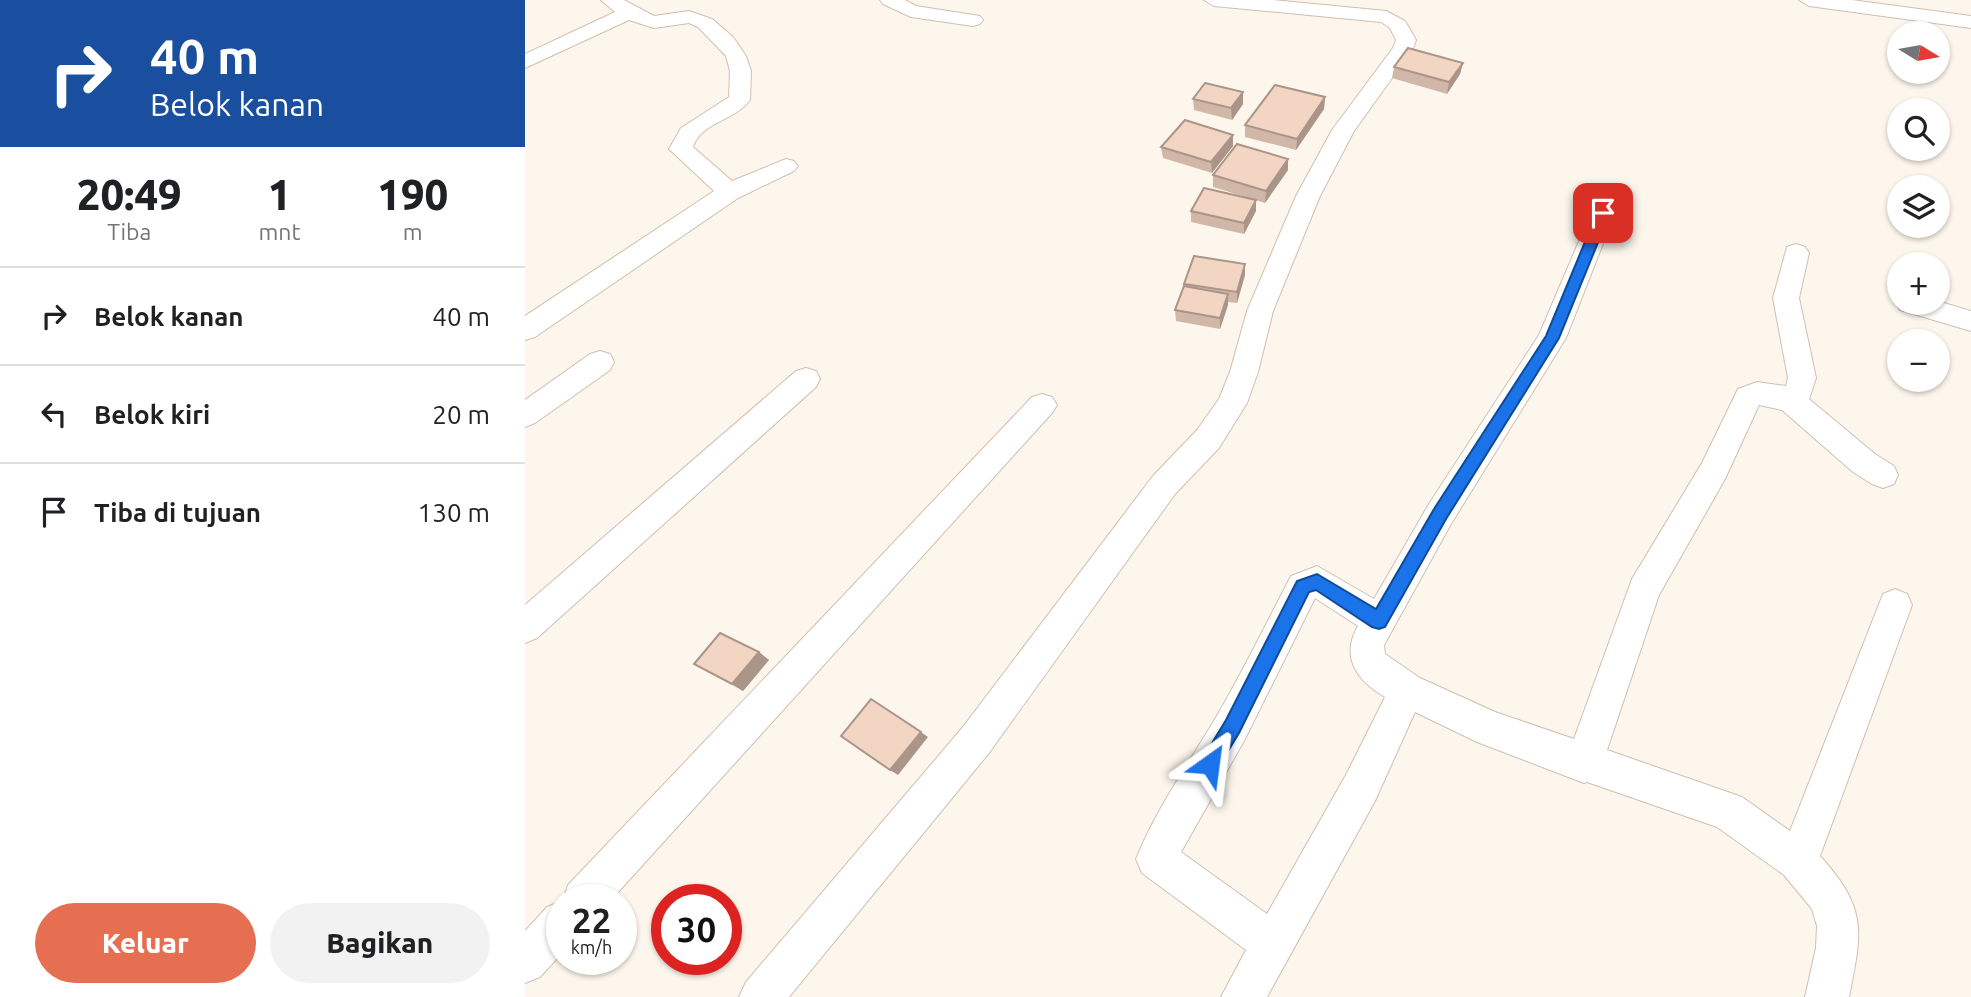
<!DOCTYPE html>
<html lang="id">
<head>
<meta charset="utf-8">
<style>
  :root { --surface:#fff; --page:#f2f2f2; --text:#202124; --muted:#757577; --line:#e0e0e0; --accent:#e76f51 }
  body { margin:0; font-family:Ubuntu,sans-serif; background:var(--page); color:var(--text); height:100vh; display:flex; flex-direction:column; font-size:26px; white-space:nowrap }
  * { box-sizing:border-box; margin:0 }
  p { font-size:23px; color:var(--muted) }
  .icon { flex:none; width:38px; height:38px; fill:none; stroke:currentColor; stroke-width:2; stroke-linecap:round; stroke-linejoin:round }
  .map { position:relative; flex:1; overflow:hidden }
  .drawer { display:flex; flex-direction:column; background:var(--surface); width:525px }
  .drawer>* { flex:none }
  .guide { background:#1a4fa0; color:#fff; overflow:hidden }
  .needle { width:46px; rotate:101deg }
  .controls { position:absolute; left:1362px; top:21px; display:grid; gap:14px }
  .controls a { display:grid; place-items:center; width:63px; height:63px; border-radius:50%; background:var(--surface); box-shadow:0 2px 5px #0004; font-size:35px }
  .speed { position:absolute; left:21px; top:884px; display:flex; gap:14px; font-size:35px; font-weight:700; text-align:center }
  .speed>* { display:grid; place-content:center; width:91px; height:91px; border-radius:50%; background:var(--surface); box-shadow:0 2px 5px #0004; line-height:1 }
  .speed small { font-size:18px; font-weight:400 }
  .speed .limit { border:10px solid #d22; background:#fff; color:#111 }
  .pin { position:absolute; display:grid; place-items:center; width:60px; height:60px; color:#fff; margin:-30px; border-radius:14px; box-shadow:0 4px 10px #0006 }
  .me { position:absolute; width:77px; margin:-38px; rotate:31deg; stroke-linejoin:round; filter:drop-shadow(0 0 5px #0008) }
  .turn { display:flex; align-items:center; gap:24px; height:147px; padding:0 35px; font-size:32px }
  .turn .icon { width:91px; height:91px; stroke-width:2.5 }
  .turn b { display:block; font-size:49px; line-height:60px }
  .eta { display:flex; justify-content:space-evenly; align-items:center; height:119px; text-align:center }
  .eta b { font-size:42px; font-weight:800; line-height:49px }
  .button { display:flex; gap:14px; margin-top:auto; padding:14px 35px }
  .button a { flex:1; height:80px; border-radius:42px; background:var(--accent); color:#fff; font-size:28px; font-weight:800; line-height:80px; text-align:center }
  .button a+a { background:var(--page); color:var(--text) }
  ul { padding:0; list-style:none }
  li { display:flex; align-items:center; gap:21px; height:98px; padding:0 35px; border-top:2px solid var(--line) }
  li div { flex:1 }
  li b { display:block; font-size:26px }
  li em { font-style:normal }
  main { display:flex; flex:1; min-height:0 }
  .map>svg:first-child { display:block }
  .lines { fill:none; stroke-linecap:round; stroke-linejoin:round }
  .street-casing { stroke:#d1beb0; stroke-width:2 }
  .street { fill:#fff; fill-rule:evenodd }
  .wall { fill:#d1b7a8 }
  .shaded-wall { fill:#aa9588 }
  .building { fill:#f3d5c3; stroke:#aa9588; stroke-width:2 }
  .route { fill:#1a73e8; stroke:#114b97; stroke-width:2 }
</style>
</head>
<body>
<main>
<section class="drawer">
<div class="guide">
<div class="turn"><svg class="icon" aria-label="right" viewBox="0 0 24 24"><path d="M7 20v-9h11M14 6l5 5-5 5"/></svg><div><b>40 m</b>Belok kanan</div></div>
</div>
<div class="eta">
<div><b>20:49</b><p>Tiba</p></div>
<div><b>1</b><p>mnt</p></div>
<div><b>190</b><p>m</p></div>
</div>
<ul>
<li><svg class="icon" aria-label="right" viewBox="0 0 24 24"><path d="M7 20v-9h11M14 6l5 5-5 5"/></svg><div><b>Belok kanan</b></div><em>40 m</em></li>
<li><svg class="icon" aria-label="left" viewBox="0 0 24 24"><path d="M17 20v-9H6M10 6l-5 5 5 5"/></svg><div><b>Belok kiri</b></div><em>20 m</em></li>
<li><svg class="icon" aria-label="arrive" viewBox="0 0 24 24"><path d="M6 21V4h12l-3 4 3 4H6"/></svg><div><b>Tiba di tujuan</b></div><em>130 m</em></li>
</ul>
<div class="button"><a>Keluar</a><a>Bagikan</a></div>
</section>
<div class="map">
<svg width="1446" height="997" viewBox="0 0 1446 997">
  <rect width="100%" height="100%" fill="#fdf6ec"/>
  <g class="lines">
    <g class="street-casing">
      <path id="street" d="M76,0H99L129,16L164,11L187,19L208,37L221,56L226,71L225,100C210,121 176,122 168,147L207,181L261,159L269,161L273,166L269,171L213,198L10,337L0,340V316L189,191L144,149L156,128L204,97L205,71L201,56L173,27L164,23L129,28L104,20L0,68V54L90,12Z
        M355,0H380L391,6L455,16L458,20L455,24L448,26L386,17L358,4Z
        M679,0H748L861,11L880,21L891,40L888,49L829,131L795,196L748,311L733,372L722,403L694,448L650,494L464,753L264,997H214L221,982L438,727L628,476L672,430L694,399L705,372L722,311L771,196L807,130L868,48L871,40L865,28L856,22L689,6Z
        M1274,0H1327L1446,16V28L1284,6Z
        M1078,205L1087,207L1090,213L1041,338L926,524L859,645L860,654L895,678L970,712L1049,739L1107,579L1177,463L1213,389L1232,382L1261,386L1263,378L1248,298L1262,247L1271,244L1280,247L1284,253L1274,298L1291,378L1284,399L1350,454L1369,466L1373,475L1369,484L1358,488L1347,484L1328,472L1257,410L1234,405L1200,479L1134,595L1082,750L1217,797L1265,831L1358,594L1370,589L1382,594L1387,605L1295,856C1343,909 1337,931 1324,997H1280L1291,948L1292,926L1287,909L1259,875L1192,827L1062,782L1059,783L952,742L890,712L850,801L742,997H696L721,950L617,873L611,859C632,807 665,762 693,714C719,669 742,622 766,576L792,566L849,599L904,504L1014,335L1066,213L1069,207ZM790,598L833,626C815,657 832,681 860,697L822,773L742,914L656,852L720,739Z
        M1374,298V303L1412,301L1446,311V331L1375,310L1371,303Z
        M75,351L85,354L89,362L85,370L10,423L0,427V400L65,354Z
        M281,368L291,371L295,379L291,387L12,638L0,643V605L271,371Z
        M517,394L527,397L532,405L527,413L86,900H38L43,885L507,397Z
        M37,901V953L15,977L0,983V931L22,907Z"/>
    </g>
    <use href="#street" class="street"/>
  </g>
  <path class="wall" d="M938,63L935,74L922,94L867,78L869,67Z
    M718,92V104L707,120L669,110L668,99Z
    M800,97L799,109L771,150L720,137V125Z
    M708,146L687,173L638,158L636,147Z
    M763,159V170L740,203L688,187V175Z
    M666,211H731L719,234L666,222Z
    M720,264V275L712,303L703,302V305L695,329L651,321L650,310L659,287V284Z
    M234,652L244,660L218,691L169,664Z"/>
  <path class="shaded-wall" d="M938,63L935,74L922,94L924,82Z
    M718,92V104L707,120L706,108Z
    M800,97L799,109L771,150L772,139Z
    M708,135V146L687,173L686,162Z
    M763,159V170L740,203L741,191Z
    M731,200V211L719,234V223Z
    M720,264V275L712,303V292Z
    M703,294V305L695,329V318Z
    M234,652L244,660L218,691L207,684Z
    M396,732L403,737L373,775L365,770Z"/>
  <path class="building" d="M883,48L938,63L924,82L869,67Z
    M680,83L718,92L706,108L668,99Z
    M750,85L800,97L772,139L720,125Z
    M660,120L708,135L686,162L636,147Z
    M712,144L763,159L741,191L688,175Z
    M679,188L731,200L719,223L666,211Z
    M669,256L720,264L712,292L659,284Z
    M659,286L703,294L695,318L650,310Z
    M195,633L234,652L207,684L169,664Z
    M346,699L396,732L365,770L316,736Z"/>
  <path class="route" d="M1078,209L1085,213L1034,338L921,519L860,627L854,629L847,627L791,590L784,592L714,733L691,771L685,774L678,771L675,764L678,758L701,720L772,581L792,574L851,609L909,509L1021,336L1072,213Z"/>
</svg>
<div class="controls">
<a><svg class="needle" viewBox="-14 -14 28 28"><path d="M0-13l5 13h-10z" fill="#e53935"/><path d="M0 13l5-13h-10z" fill="#757577"/></svg></a>
<a><svg class="icon" aria-label="search" viewBox="0 0 24 24"><circle cx="10" cy="10" r="6"/><path d="M15 15l6 6"/></svg></a>
<a><svg class="icon" aria-label="layers" viewBox="0 0 24 24"><path d="M12 4l9 5-9 5-9-5zM3 14l9 5 9-5"/></svg></a>
<a>+</a>
<a>−</a>
</div>
<div class="speed"><div>22<small>km/h</small></div><div class="limit">30</div></div>
<div class="pin" style="left:1078px;top:213px;background:#d93025"><svg class="icon" aria-label="arrive" viewBox="0 0 24 24"><path d="M6 21V4h12l-3 4 3 4H6"/></svg></div>
<svg class="me" style="left:685px;top:764px" viewBox="-20 -20 40 40"><path d="M0-17L14 15 0 8-14 15z" fill="#1a73e8" stroke="#fff" stroke-width="4"/></svg>
</div>
</main>
</body>
</html>
